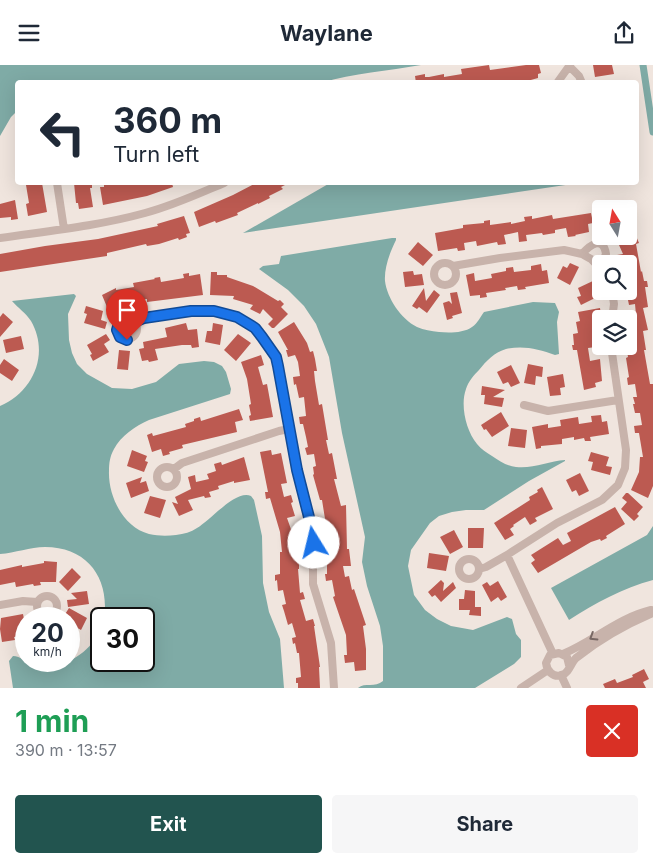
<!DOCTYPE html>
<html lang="en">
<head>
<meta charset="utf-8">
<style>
  :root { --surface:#fff; --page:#f6f6f7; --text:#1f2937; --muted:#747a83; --accent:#22544f }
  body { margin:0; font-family:Inter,sans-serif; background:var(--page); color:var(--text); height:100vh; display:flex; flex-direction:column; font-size:19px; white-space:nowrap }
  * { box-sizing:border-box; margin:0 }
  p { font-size:16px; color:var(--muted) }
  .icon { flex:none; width:28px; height:28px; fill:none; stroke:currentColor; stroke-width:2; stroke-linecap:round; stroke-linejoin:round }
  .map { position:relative; height:623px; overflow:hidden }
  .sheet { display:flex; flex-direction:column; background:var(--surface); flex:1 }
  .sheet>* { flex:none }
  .banner { position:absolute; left:15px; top:15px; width:624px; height:105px; border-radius:5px; box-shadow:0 5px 20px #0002; background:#fff; color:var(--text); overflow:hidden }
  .needle { width:32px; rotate:349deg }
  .controls { position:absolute; left:592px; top:135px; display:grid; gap:10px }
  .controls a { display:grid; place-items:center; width:45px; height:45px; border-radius:5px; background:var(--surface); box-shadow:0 5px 20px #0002; font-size:25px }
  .speed { position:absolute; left:15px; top:542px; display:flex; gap:10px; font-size:25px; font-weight:700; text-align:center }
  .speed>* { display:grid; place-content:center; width:65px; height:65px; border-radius:50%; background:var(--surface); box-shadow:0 5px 20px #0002; line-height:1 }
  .speed small { font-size:12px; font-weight:400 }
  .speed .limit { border:2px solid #111; border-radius:8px; background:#fff; color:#111 }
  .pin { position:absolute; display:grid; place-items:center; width:42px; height:42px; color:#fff; margin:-51px -21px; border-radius:50% 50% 50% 0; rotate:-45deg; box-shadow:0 0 5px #0007 }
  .pin .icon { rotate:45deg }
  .me { position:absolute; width:55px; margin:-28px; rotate:351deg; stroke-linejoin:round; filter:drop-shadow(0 0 4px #0008) }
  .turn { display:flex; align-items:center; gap:18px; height:105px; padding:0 15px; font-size:22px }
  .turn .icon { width:65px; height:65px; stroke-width:2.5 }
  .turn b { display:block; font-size:35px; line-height:42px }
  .round { display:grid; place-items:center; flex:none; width:52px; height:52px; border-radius:5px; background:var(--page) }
  .headline { display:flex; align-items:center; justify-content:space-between; height:85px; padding:0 15px }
  h1 { font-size:30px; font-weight:700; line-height:38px; color:#1e9e55 }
  .primary-button { display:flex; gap:10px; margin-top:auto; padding:10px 15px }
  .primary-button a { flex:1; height:58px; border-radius:5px; background:var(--accent); color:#fff; font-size:20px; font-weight:700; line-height:58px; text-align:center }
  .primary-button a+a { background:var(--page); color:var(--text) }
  header { display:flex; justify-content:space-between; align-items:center; height:65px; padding:0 15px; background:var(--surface); font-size:22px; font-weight:700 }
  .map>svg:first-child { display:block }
  .water { fill:#7faba6 }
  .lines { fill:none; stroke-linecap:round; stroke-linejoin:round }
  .canal { stroke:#7faba6; stroke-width:7 }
  .building { fill:#bc5a51 }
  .minor { stroke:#c8b3ab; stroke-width:8 }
  .oneway { stroke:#786864 }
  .route-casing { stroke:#114b97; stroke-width:12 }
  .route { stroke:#1a73e8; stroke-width:9 }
</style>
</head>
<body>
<header><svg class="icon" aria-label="menu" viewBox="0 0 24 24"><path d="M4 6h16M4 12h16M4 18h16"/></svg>Waylane<svg class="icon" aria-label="share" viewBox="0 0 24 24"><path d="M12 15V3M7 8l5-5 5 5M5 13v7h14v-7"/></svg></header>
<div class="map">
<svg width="653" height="623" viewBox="0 0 653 623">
  <rect width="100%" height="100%" fill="#f0e5de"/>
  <path class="water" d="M0,0H421C388,6 354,8 321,18H18L17,46L11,52L0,71Z
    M330,118H579L243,168Z
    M392,173H396V175C390,187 384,203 385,216C387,233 401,254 417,262C424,265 431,266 439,267C449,268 464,268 472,262C478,258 480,252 484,247L533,237L555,238L559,247L557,257L559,289L555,290C539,284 523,280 506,284C495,287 486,296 479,305C474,310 468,317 466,324C460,340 466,366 477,379C481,384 486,387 492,391C499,396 507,401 516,402C533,404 549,396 565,395V396L529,416L484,445H466L452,447L439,451L430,458L411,485L408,501L414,530L425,545L437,554L451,561L473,565L507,552L512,554L516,569L521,575V592L514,599L475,623H358C365,617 375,623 383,616V581L380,561L367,521L362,497L365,472L342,368L329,292L316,259L304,241L288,225L259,204L263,201L279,199L281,191Z
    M74,229L76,231L68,249L69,275L72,288L77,299L87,309L112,323L132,324L156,317L179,299L204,296L214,297L222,301L226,307L231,324L230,329L149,355C135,361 121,371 114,384C110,391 109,398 109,406C108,431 123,462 149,469C158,471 167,471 176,470C184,469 191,467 197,463C211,455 236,424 251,431L254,435L262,471L263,518L269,547L280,574L284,623H13L9,596L13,591C20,591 27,598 35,599C63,605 91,589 101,562V596H144V554H104C110,514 88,482 45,482C30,482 15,488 0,489V341C33,327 50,289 31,256C26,248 18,243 12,236Z
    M653,461V515C623,523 595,538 569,555L551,523L647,470Z"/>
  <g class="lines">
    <path class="canal" d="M643,0L653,67"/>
  </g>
  <path class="building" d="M489,0L490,5L526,0H539L541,8L538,9V13L520,18H416L415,11L425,9V12H429L444,9V12L462,9L461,4Z
    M593,0H612L614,9L595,12Z
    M42,118L47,147L28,151L26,139L29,138L26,120Z
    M74,118H92V123H90L93,142L79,144L78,138H76Z
    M112,118L113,120L123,118H172L173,122L147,131L103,140L100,122H104V119Z
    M256,118H289L281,122L283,124L269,131L270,133L258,139V138L237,148L238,150L216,158L215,156L199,162L194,147L233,130Z
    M15,135L18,154L11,155V152L0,153V139Z
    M591,148L593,158L588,159L589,167L575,170L576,171L568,172L566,163L555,165V168L543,170L542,168L526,170L527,176L519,177L518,167L504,170L506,179L498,180L497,177L477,181L476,176L464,178L465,185L458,186L457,183L438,186L435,168L463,163V160L484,158V156L490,155V160L511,157V159L525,156L524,152L532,151V154L552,150L553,154Z
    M184,151L190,168L186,169L187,172L179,175L178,173L159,179L147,181L146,179L107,188V191L0,207V189L45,181L98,174L158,161L157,159Z
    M633,164L639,178L636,179L641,207L642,206L644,216H647L648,222H645L648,242L643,243L648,265L643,266L646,285H644L650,319H653V421L648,433L631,425L639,407L640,392H643L639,368H635L634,361L642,360L640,348H635L633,339H635L633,332H637L635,319L628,320L627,313L629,312L626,293L628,292L626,281H629V252L636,250L635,239L629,240L627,230L631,229L629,215V199L627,197L618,198L617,190L623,189L615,171H629V166Z
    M418,177L433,190L423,201L408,189Z
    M570,198L579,202L570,220L557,213L563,201L567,203Z
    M541,199L542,206L547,205L549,218L525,222L526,224L518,225L517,221L505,223L506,225L486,228L487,232L480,233V230L470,231L466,210L474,208L475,216L492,213L491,209L506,206V203L513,202L514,207L531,205V201Z
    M413,206L414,210L422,209L424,220L405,222L403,207Z
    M211,207H217V210H227V212L253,221L278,236L280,235L284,239L281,242L288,249L274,263H272L268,259L273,254L263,244L260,249L250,244L253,240L233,234L234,231L210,230Z
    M189,208V211L200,209L203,230L147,237V234L135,236L136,241L128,243V239L115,246L112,240L107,242L102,230L116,223V225L134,222L133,218L155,214L154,213L160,212L161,217L184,213L183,209Z
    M595,215L598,222L594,224L597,232L581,240L577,232L581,231L578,223Z
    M424,223L426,236L434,225L440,230L427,248L419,242L417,244L412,241Z
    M457,227L462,248L452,251L453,253L447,255L443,238L449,236L452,239L450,228Z
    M86,241L103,246L101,255L107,257L105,264L84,258L87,249L84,248Z
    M600,243L601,250L594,251L595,260L593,261L596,282L588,283L590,296L600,294L602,316L595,318L596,322L584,325L577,285H573L572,280H574L573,269L578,268L576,257L580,256L578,247Z
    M3,248L13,257L0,272V252Z
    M294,257L307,278L310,287L313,286L315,294L317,306H314L315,316L319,340L322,339L328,375H326L329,389L332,388L337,414H334L341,441L346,440L347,484H349L351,501H343L345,512L349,511L352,525L354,524L366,560L363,561L366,584V605L355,606L354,597L345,598L344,590H347L346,570L333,532L335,531L332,515L326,516L325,509H327V490H329L327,460H326L322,435H320L313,410L314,409L313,402L316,401L314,389L307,390L305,383L308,382L306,372L303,359H300L299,352L306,351L304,332L299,333L296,319L294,320L293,312L300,311L298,297L295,290L288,292L286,285H288L278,267Z
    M186,258L188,265L197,264L199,282L192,283L191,280H182L155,284L158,295L149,297L148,295L142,296L139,284L144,283L143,277L167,272L165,263Z
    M213,258L223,260L220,280L205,277L207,266H212Z
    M106,269L110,275L104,279L109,287L93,296L90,290L92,289L87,280Z
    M238,269L251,278L236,296L224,285Z
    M21,271L24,284L6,288L3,275Z
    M119,285L130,286L128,305L117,304Z
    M261,290L264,300L258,302L263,320L267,319L273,352L250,356L249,351L251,350L249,340L251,339L247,314L241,297Z
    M4,294L19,305L12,316L0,308V300Z
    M528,299L543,302L542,312L536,311L535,320L524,318Z
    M511,300L520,318L511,322L508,317L503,319L497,307Z
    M563,309L565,322L560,323L561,330L550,331L547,312Z
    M482,321L505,325L493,332L504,333L502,342L484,339L485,330H481Z
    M239,344L243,355L235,357L237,367L182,380L183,383L169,387L170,389L163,391L161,384L152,387L147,370L152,368L153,371L186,362L185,359L194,356V354L200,352L201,356Z
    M501,347L509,361L492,372L486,364L484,365L481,360Z
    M601,350L602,357L607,356L609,369L590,372L591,376H585L584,373L574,375V372L562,374V379L541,381V383L536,384L532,362L548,359V363L561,361L560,355L578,352L579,359L592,357L591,351Z
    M511,363L527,365L525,383L508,381Z
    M132,385L147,391L145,396L148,397L144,407L127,401Z
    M271,385L272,390L281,388L287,418L281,419L284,432L291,430L293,437L291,438L295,451L287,453L293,470L299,469L301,480L294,481L293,493H299V504H298L300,528L303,527L305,534L300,535L306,556L313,554L315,561H314L320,602H319L320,623H298V618H296V613L301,612L299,588H297L295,578L293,579L292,573L296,572L292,558L288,560L284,546L282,540L286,539L283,525L278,526L277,515L275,516V510L280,509V487H282L280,467L270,433L266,434L265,427H268L260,387Z
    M591,387L609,392L606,401L612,402L610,410L591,405L593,397L588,396Z
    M244,392L250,415L234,418V416L218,421L219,424L209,427L211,432L205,433L204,431L188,435L193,445L179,451L172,437L178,439L175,432L191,424L188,412L195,410L196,417L209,414L207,409L216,406L214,399L221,397L222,400Z
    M580,408L589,426L579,431L576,425L572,427L566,415Z
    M142,412L140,418L146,416L149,426L131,433L126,418Z
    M542,422L553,444L535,453L537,456L530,460L525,452L513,460L514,461L510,464L514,470L505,475L494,458L530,435L529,432L538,427L537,425Z
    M626,428H628L643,442L637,449L639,451L634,456L621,444L627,437L622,433Z
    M150,431L166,435L160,453L144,448Z
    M615,442L625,459L606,471L607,473L601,476L600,474L591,477L538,508L531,498L535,495L531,490L558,473L563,480L571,476L567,468Z
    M468,463H484L483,483H468Z
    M454,465L463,482L450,489L440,472Z
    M429,488L449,491L446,506L427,503Z
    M44,496L57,497L56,517H40L41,520L34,521L33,519L16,522L15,517L0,520V505L22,500V502L44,498Z
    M72,503L81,512L68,526L59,517Z
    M441,515L444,518L443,526L453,517L456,523L441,537L435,530L432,532L428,527Z
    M498,516L507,532L501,536L498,532L491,537L482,520L487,517L490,521Z
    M465,525L475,526V542H481V551L469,550L470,545H459V534H464Z
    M87,526L89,539L68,542L67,535L77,534L71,528Z
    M69,543L87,553L81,565L69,558V554H62Z
    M23,549L24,554L26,553V570L14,572L15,575L2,577L0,564L1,553Z
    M644,604L649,614L643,617L646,623H605L603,619L615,614L617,618L633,612L632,610Z"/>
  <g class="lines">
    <path class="minor" d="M569,1L579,11L582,18
      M557,18L570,0
      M57,118L64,164
      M0,173C48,166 98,161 145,148C172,141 198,129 224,118
      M582,189C590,180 603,170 606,189L602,199
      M434 209a11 11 0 1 1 22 0a11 11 0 1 1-22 0Z
      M453,201L500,193L564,185L582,189L591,194L601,204
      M612,226L614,239L612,254
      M117 264a10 10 0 1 1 20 0a10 10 0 1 1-20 0Z
      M134,257L144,253L191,246L204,245L225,248L237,252L255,263L263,272L276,292L297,405L313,470V519L331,578L334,623
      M524,340L548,346L618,335
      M157 412a10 10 0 1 1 20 0a10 10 0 1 1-20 0Z
      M174,404L182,398L279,366L289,364
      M507,490L553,589
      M459 504a10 10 0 1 1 20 0a10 10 0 1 1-20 0Z
      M479,504L486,502L507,490L557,458L602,435L618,420L625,403L626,385L611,281
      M37 541a10 10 0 1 1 20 0a10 10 0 1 1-20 0Z
      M0,540L23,536L37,537
      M563,589C594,576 618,553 651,545
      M569,600L567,592L559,588L550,590L546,598C547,606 553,613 562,610C569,608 571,598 576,593C599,575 627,559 653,548
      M561,610L567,623
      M521,623L548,605"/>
  </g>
  <defs><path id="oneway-chevron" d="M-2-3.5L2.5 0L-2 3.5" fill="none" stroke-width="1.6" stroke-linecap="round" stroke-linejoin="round" transform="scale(1.25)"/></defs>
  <use class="oneway" href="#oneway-chevron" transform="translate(593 572) rotate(148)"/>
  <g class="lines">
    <g class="route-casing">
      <path id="route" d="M127,275L120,272L117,265C119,255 126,252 134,257L144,253L191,246H214L237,252L255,263L262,272L276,292L278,301L297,405L311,460L314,478"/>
    </g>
    <use href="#route" class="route"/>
  </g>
</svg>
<div class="controls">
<a><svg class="needle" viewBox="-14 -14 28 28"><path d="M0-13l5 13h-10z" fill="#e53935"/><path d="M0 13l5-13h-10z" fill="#747a83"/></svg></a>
<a><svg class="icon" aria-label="search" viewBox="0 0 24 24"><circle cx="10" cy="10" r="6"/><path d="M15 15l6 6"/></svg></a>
<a><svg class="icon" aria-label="layers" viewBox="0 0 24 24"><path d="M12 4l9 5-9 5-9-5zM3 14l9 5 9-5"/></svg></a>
</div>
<div class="speed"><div>20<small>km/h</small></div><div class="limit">30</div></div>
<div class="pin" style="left:127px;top:275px;background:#d93025"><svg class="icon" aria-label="arrive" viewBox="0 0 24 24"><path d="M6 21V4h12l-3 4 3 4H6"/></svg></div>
<svg class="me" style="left:314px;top:478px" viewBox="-20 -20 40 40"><circle r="19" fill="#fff"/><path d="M0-13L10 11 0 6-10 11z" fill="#1a73e8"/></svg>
<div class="banner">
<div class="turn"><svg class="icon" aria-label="left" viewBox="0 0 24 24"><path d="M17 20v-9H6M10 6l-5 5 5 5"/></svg><div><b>360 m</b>Turn left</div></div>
</div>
</div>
<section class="sheet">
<div class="headline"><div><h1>1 min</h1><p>390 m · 13:57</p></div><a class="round" style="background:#d93025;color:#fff"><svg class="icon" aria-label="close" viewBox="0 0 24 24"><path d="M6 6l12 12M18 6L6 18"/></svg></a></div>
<div class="primary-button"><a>Exit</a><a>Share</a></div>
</section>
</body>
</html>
